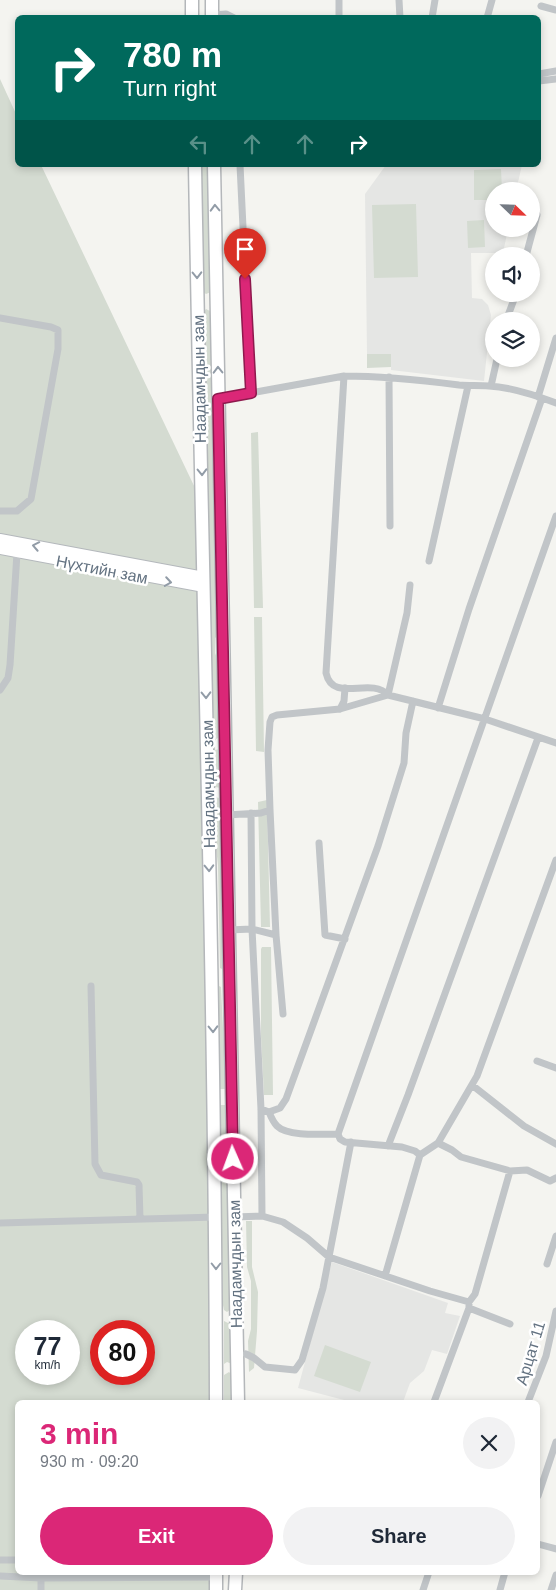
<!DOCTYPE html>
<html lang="en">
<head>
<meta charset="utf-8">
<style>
  :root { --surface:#fff; --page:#f2f2f3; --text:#1f2937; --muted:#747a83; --accent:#db2777 }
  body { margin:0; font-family:Helvetica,sans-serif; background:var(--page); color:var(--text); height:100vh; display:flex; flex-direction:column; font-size:19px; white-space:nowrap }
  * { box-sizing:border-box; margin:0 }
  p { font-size:16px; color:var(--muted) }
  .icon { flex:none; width:28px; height:28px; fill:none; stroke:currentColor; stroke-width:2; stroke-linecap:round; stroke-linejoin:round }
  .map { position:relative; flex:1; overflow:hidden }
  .panel { position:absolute; left:15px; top:1400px; width:525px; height:175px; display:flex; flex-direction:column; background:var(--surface); border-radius:8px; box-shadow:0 2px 8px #0003 }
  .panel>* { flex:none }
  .guide { position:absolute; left:15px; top:15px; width:526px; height:152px; border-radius:8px; box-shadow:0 2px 8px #0003; background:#00695c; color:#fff; overflow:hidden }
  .needle { width:32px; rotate:113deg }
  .tools { position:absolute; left:485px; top:182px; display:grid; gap:10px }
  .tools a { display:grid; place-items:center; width:55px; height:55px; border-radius:50%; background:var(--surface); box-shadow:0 2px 8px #0003; font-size:25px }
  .speed { position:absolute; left:15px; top:1320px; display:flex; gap:10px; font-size:25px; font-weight:700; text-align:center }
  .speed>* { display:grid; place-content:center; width:65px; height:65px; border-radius:50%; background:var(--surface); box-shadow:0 2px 8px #0003; line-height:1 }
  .speed small { font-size:12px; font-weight:400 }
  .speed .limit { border:8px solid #d22; background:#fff; color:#111 }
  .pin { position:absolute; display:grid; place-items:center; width:42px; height:42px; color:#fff; margin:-51px -21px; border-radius:50% 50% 50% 0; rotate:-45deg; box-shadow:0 0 5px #0007 }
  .pin .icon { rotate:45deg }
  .me { position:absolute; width:55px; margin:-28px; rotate:358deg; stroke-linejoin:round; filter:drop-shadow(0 0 4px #0008) }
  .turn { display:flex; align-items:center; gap:18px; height:105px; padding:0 25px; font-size:22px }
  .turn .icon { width:65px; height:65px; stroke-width:2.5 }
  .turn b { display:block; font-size:35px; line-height:42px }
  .lanes { display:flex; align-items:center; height:48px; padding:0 25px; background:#0003; justify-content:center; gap:25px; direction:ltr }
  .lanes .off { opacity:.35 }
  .round { display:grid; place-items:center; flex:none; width:52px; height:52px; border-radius:26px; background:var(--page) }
  .overview { display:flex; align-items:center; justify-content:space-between; height:85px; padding:0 25px }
  h1 { font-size:30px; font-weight:600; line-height:38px; color:var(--accent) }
  .primary-button { display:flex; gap:10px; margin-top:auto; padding:10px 25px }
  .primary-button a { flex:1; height:58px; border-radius:30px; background:var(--accent); color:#fff; font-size:20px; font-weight:600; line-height:58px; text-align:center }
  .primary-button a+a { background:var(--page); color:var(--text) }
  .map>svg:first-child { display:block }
  .built { fill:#e5e6e4 }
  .green { fill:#d4dbd1; fill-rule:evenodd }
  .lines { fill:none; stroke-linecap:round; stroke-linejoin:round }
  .secondary-casing { stroke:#b4b8bc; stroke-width:12 }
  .highway-casing { stroke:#b4b7ba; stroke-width:15 }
  .street { stroke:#c1c5c8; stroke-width:7 }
  .secondary { stroke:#fff; stroke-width:10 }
  .highway { stroke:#fff; stroke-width:12 }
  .oneway { stroke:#929ca7 }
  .route-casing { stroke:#8e194d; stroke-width:12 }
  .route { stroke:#db2777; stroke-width:9 }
  .labels { text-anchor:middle; stroke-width:5; stroke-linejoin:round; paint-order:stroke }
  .street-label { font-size:16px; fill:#637281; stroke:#fff }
</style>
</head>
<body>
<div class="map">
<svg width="556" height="1590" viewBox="0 0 556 1590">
  <rect width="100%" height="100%" fill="#f4f4f0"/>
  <path class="built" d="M386,165H522L516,191H494V229H508L503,253H471L472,298L482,299L488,305L491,315L484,381L391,370V354H367L365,194Z
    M332,1262L448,1303L445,1313L460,1316L447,1354L432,1350L424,1371L410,1383L403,1402H344V1400L298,1388Z"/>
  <path class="green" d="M0,79L17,116L18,165H41L207,513L203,313L206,309L212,312L218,635L215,638V653L217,658L219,737L215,740V750L220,749L221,788L215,787L214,797L220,798L221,800L224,970L220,968L218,865L215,839L214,1402H18V1572L214,1573V1590H0ZM26,1331H69V1374H26ZM101,1331H144V1374H101Z
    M201,165H208L211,292L206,294L203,292Z
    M501,169L502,191H494V200H474V170Z
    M416,204L418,277L374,278L372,205Z
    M484,220L485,247L468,248L467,221Z
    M367,354H391V367L367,368Z
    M258,432L263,608H254L251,433Z
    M254,617H262L264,752L256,751Z
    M267,800L270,927H261L258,802Z
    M262,947H271L273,1095H264L261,1037V949Z
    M217,985L221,987L226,1089H219Z
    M219,1105H226L231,1309L227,1312L224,1310L223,1305Z
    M246,1221H252V1267L258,1292L257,1331L254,1368L249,1372L248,1341L251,1329V1281L247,1267Z
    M232,1320V1364L227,1362L224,1364V1321L228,1323Z
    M325,1345L371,1362L360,1392L314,1376Z
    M229,1372L232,1375V1402H224V1375Z"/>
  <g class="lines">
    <g class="secondary-casing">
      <path id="secondary" d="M0,539L204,577
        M0,549L204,587"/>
    </g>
    <g class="highway-casing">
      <path id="highway" d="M192,0V18
        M212,0V18
        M195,165C202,578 215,990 216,1402
        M214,165L238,1402
        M216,1590V1572
        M235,1590L236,1572"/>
    </g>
    <path class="street" d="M339,0V18
      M399,0L400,18
      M541,6L556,10
      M212,15L226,14L234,18
      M432,18L435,0
      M487,18L492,0
      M539,74L556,71
      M539,81L556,79
      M240,165L251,393
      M526,256L537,215
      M0,318L51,327L58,330V349L31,499L17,511H0
      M506,321L516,294
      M344,376L326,673C333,704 371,676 388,695
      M389,377L390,526
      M491,386L497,359
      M538,397L556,338
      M218,399L344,376C383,376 420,380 459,385C469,386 479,385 489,386C512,387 535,395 556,403
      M429,561L468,386
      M0,690L8,678L10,665L17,553
      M388,695L407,613L410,585
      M438,708L469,609L542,398
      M340,709L344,701L345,688
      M251,813L252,929L261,1109L262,1216
      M227,815L261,813L270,810
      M319,843L325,935L345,939
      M228,930L252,929L276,935
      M91,986L95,1164L101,1175L137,1182L139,1185L140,1219
      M283,1014L276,935L270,810L268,750L270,722L272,717L277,715L340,709L388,695L485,719L556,743
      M537,1061L556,1068
      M472,1085L524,1126L556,1144
      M261,1109L269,1112L280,1108L286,1099L378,846L404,763L406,733L413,701
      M269,1112C271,1117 273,1122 277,1126C288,1137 323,1134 338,1134
      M338,1134L556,516
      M338,1134L340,1139L345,1142L402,1147L415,1151L420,1155
      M438,1143L452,1150L461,1157L510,1171
      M388,1146L408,1095L538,738
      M234,1217L262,1216L283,1222L307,1238L329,1257L430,1291L469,1302
      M0,1223L216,1217
      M547,1264L556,1236
      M385,1276L420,1155L438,1143L477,1076L556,860
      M469,1308L510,1324
      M246,1354L254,1358L265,1367L295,1370L302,1360L323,1288L351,1142
      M434,1402L469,1308V1302L475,1294L510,1171L527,1170L550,1181L556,1178
      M528,1402L546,1356L556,1311
      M538,1496L556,1442
      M538,1544L556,1549
      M0,1560H18
      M0,1576L41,1578L216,1577
      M41,1590V1578
      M423,1590L429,1572
      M500,1590L505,1572
      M551,1590L556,1575"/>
    <use href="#secondary" class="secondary"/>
    <use href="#highway" class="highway"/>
  </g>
  <defs><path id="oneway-chevron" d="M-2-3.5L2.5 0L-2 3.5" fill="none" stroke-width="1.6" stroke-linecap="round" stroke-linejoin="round" transform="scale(1.25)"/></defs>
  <g class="oneway">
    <use href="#oneway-chevron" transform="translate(215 208) rotate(-92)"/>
    <use href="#oneway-chevron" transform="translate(197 275) rotate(89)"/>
    <use href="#oneway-chevron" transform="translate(218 370) rotate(-91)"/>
    <use href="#oneway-chevron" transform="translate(202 472) rotate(89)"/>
    <use href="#oneway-chevron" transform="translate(36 546) rotate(-169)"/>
    <use href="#oneway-chevron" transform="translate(168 582) rotate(9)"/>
    <use href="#oneway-chevron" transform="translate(206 695) rotate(89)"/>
    <use href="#oneway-chevron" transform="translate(209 868) rotate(88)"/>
    <use href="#oneway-chevron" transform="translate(213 1029) rotate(89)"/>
    <use href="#oneway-chevron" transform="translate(216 1266) rotate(90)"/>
  </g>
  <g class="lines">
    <g class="route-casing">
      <path id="route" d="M233,1159L218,399L251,393L245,279"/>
    </g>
    <use href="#route" class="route"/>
  </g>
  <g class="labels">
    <g class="street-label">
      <text transform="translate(199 379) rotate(-91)" y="6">Наадамчдын зам</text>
      <text transform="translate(102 569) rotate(11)" y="6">Нүхтийн зам</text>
      <text transform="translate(208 784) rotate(-91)" y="6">Наадамчдын зам</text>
      <text transform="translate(235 1264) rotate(-91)" y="6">Наадамчдын зам</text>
      <text transform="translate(530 1353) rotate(-73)" y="6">Арцат 11</text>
    </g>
  </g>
</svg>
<div class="tools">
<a><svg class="needle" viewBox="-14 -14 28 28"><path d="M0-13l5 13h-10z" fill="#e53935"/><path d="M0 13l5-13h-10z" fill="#747a83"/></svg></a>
<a><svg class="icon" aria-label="sound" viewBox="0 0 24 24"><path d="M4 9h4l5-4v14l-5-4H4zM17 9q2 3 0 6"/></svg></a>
<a><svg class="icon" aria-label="layers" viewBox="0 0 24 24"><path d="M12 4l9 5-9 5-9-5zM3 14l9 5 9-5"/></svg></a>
</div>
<div class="speed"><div>77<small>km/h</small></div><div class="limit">80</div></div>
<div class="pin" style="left:245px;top:279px;background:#d93025"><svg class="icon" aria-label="arrive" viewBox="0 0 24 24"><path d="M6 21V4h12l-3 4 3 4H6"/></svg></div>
<svg class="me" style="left:233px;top:1159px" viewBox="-20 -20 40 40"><circle r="17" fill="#db2777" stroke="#fff" stroke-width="3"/><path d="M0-11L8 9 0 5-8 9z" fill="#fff"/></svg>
<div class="guide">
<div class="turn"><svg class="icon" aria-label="right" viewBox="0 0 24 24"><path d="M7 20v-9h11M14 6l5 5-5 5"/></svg><div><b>780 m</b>Turn right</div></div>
<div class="lanes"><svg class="icon off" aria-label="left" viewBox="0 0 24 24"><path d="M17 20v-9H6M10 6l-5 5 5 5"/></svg><svg class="icon off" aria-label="ahead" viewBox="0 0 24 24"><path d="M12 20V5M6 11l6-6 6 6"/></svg><svg class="icon off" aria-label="ahead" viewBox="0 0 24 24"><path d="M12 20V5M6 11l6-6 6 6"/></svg><svg class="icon" aria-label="right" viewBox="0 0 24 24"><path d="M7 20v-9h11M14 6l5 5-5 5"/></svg></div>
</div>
<section class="panel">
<div class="overview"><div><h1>3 min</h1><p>930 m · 09:20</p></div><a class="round"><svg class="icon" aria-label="close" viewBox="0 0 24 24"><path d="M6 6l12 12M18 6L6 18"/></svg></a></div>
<div class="primary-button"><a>Exit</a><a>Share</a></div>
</section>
</div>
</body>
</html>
